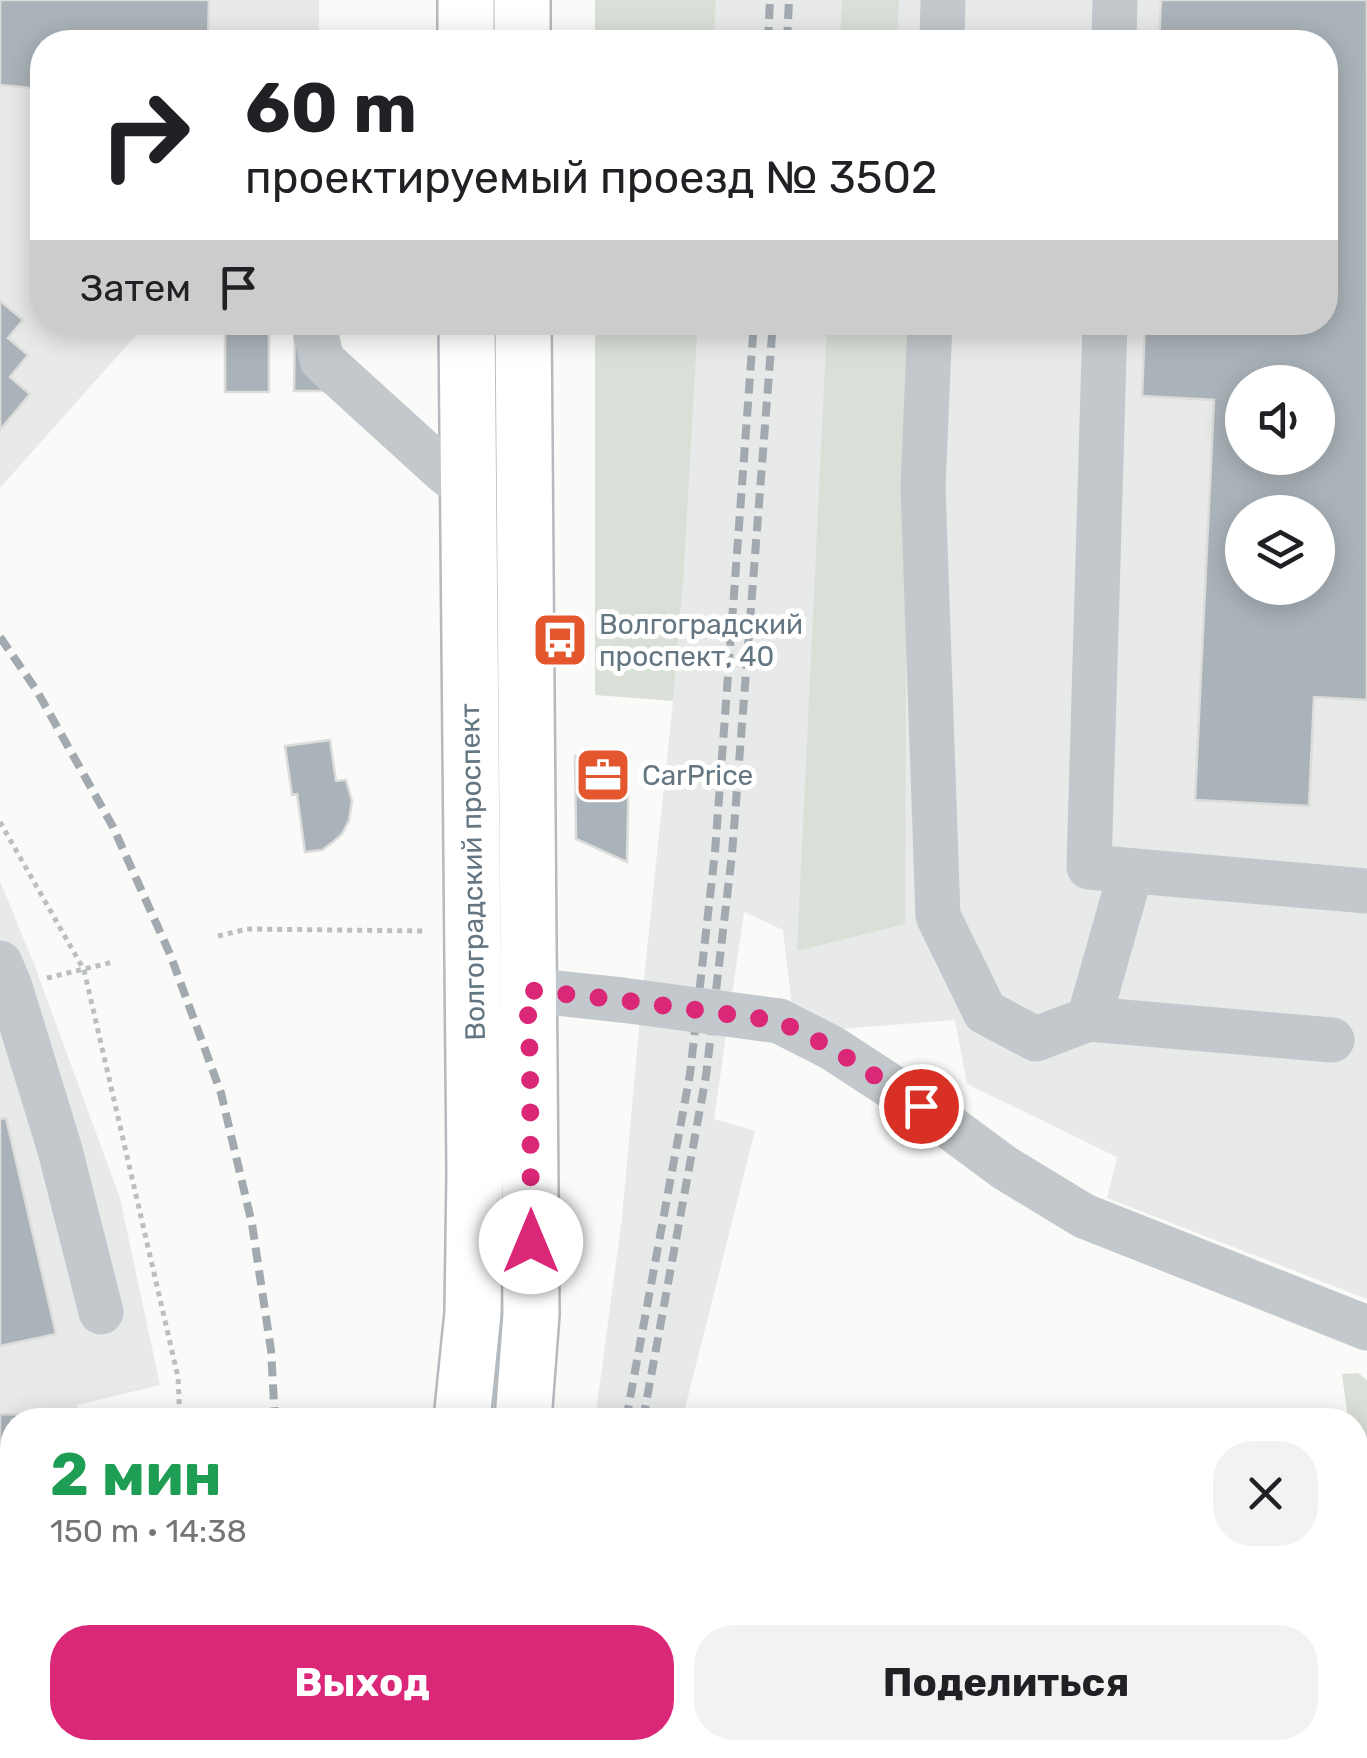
<!DOCTYPE html>
<html lang="ru">
<head>
<meta charset="utf-8">
<style>
  :root { --surface:#fff; --page:#f2f2f2; --text:#202124; --muted:#757577; --accent:#db2777 }
  body { margin:0; font-family:Rubik,sans-serif; background:var(--page); color:var(--text); height:100vh; display:flex; flex-direction:column; font-size:38px; white-space:nowrap }
  * { box-sizing:border-box; margin:0 }
  p { font-size:32px; color:var(--muted) }
  .icon { flex:none; width:55px; height:55px; fill:none; stroke:currentColor; stroke-width:2; stroke-linecap:round; stroke-linejoin:round }
  .map { position:relative; flex:1; overflow:hidden }
  .sheet { position:absolute; left:0px; top:1408px; width:1368px; height:352px; display:flex; flex-direction:column; background:var(--surface); border-radius:40px 40px 0 0; box-shadow:0 5px 25px #0003 }
  .sheet>* { flex:none }
  .top-card { position:absolute; left:30px; top:30px; width:1308px; height:305px; border-radius:40px; box-shadow:0 5px 25px #0003; background:#fff; color:var(--text); overflow:hidden }
  .tools { position:absolute; left:1225px; top:365px; display:grid; gap:20px }
  .tools a { display:grid; place-items:center; width:110px; height:110px; border-radius:50%; background:var(--surface); box-shadow:0 5px 25px #0003; font-size:50px }
  .pin { position:absolute; display:grid; place-items:center; width:85px; height:85px; color:#fff; margin:-42px; border:5px solid #fff; border-radius:50%; box-shadow:0 2px 10px #0007 }
  .me { position:absolute; width:110px; margin:-55px; rotate:0deg; stroke-linejoin:round; filter:drop-shadow(0 0 8px #0008) }
  .turn { display:flex; align-items:center; gap:35px; height:210px; padding:0 50px; font-size:45px }
  .turn .icon { width:130px; height:130px; stroke-width:2.5 }
  .turn b { display:block; font-size:70px; line-height:85px }
  .then { display:flex; align-items:center; height:95px; padding:0 50px; background:#0003; gap:20px; font-size:38px }
  .round { display:grid; place-items:center; flex:none; width:105px; height:105px; border-radius:40px; background:var(--page) }
  .head { display:flex; align-items:center; justify-content:space-between; height:170px; padding:0 50px }
  h1 { font-size:60px; font-weight:700; line-height:75px; color:#1e9e55 }
  .action { display:flex; gap:20px; margin-top:auto; padding:20px 50px }
  .action a { flex:1; height:115px; border-radius:40px; background:var(--accent); color:#fff; font-size:40px; font-weight:700; line-height:115px; text-align:center }
  .action a+a { background:var(--page); color:var(--text) }
  .map>svg:first-child { display:block }
  .built { fill:#e8e9e9; fill-rule:evenodd }
  .green { fill:#dadfd7 }
  .building { fill:#aab3b9; stroke:#dcdcda; stroke-width:2.5; fill-rule:evenodd }
  .lines { fill:none; stroke-linecap:round; stroke-linejoin:round }
  .major-casing { stroke:#b5babe; stroke-width:60 }
  .path { stroke:#bbbfc2; stroke-width:5; stroke-dasharray:5 5; stroke-linecap:butt }
  .minor { stroke:#c3c8cc; stroke-width:45 }
  .major { stroke:#fff; stroke-width:55 }
  .rail { stroke:#a2aab0; stroke-width:8; stroke-dasharray:15 8; stroke-linecap:butt }
  .minor-bridge { stroke:#c3c8cc; stroke-width:45 }
  .route { stroke:#db2777; stroke-width:18; stroke-dasharray:0 32.4 }
  .labels { text-anchor:middle; stroke-width:10; stroke-linejoin:round; paint-order:stroke }
  .poi-label { font-size:28px; fill:#657683; stroke:#fff; text-anchor:start }
  .street-label { font-size:28px; fill:#657683; stroke:#fff }
</style>
</head>
<body>
<div class="map">
<svg width="1367" height="1758" viewBox="0 0 1367 1758">
  <rect width="100%" height="100%" fill="#fafaf8"/>
  <path class="built" d="M0,0H319V42H42V322L146,324L0,488Z
    M716,0H1367V1299L1107,1198L1117,1157L967,1084L955,1020L839,1029L792,1006L783,930L744,912L714,1119L755,1131L682,1420H595L622,1218L640,1017L673,701L684,571L698,323L1325,322V42H714ZM1242,382H1318V458H1242ZM1242,512H1318V588H1242Z
    M0,881L34,964L120,1198L160,1385L77,1405L80,1420H12V1748H142L141,1758H0Z
    M1355,1546L1367,1547V1758H818L830,1748H1355Z
    M526,1748H604L601,1758H524Z"/>
  <path class="green" d="M595,0H716L714,42H595Z
    M842,0H899L897,42H840Z
    M595,323H698L684,571L673,701L595,695Z
    M827,323H907L905,924L797,951Z
    M1358,1373L1367,1380V1483H1355V1420H1348L1342,1374Z
    M688,1748H738L729,1758H685Z"/>
  <path class="building" d="M0,0H209L208,42H42V89L0,85Z
    M1161,0H1367V700L1314,697L1309,806L1195,800L1214,400L1142,396L1145,322H1325V42H1159ZM1242,382H1318V458H1242ZM1242,512H1318V588H1242Z
    M0,301L23,320L8,338L28,355L10,377L30,394L0,430Z
    M295,322L330,391H294Z
    M225,325H269V392H225Z
    M330,740L336,781L346,780L352,801L349,820L342,834L333,842L322,850L305,852L297,794L292,795L285,746Z
    M575,756H629L627,862L576,839Z
    M6,1118L56,1334L0,1346V1119Z
    M0,1414L68,1416V1420H12V1509H0Z
    M12,1597V1636L0,1637V1599Z
    M0,1639L12,1748L14,1758H0Z
    M53,1748H102L103,1758H55Z"/>
  <g class="lines">
    <g class="major-casing">
      <path id="major" d="M522,0V42
        M466,42V0
        M523,322L531,1314L523,1420
        M462,1420L473,1313L475,1172L467,322
        M409,1758L411,1748
        M466,1758L468,1748"/>
    </g>
    <path class="path" d="M0,822L84,970L178,1377L180,1420
      M218,936L247,929L424,931
      M47,978L113,962
      M1355,1515L1367,1516
      M186,1758L190,1748
      M793,1758L802,1748"/>
    <path class="minor" d="M942,42L943,0
      M1114,42L1115,0
      M313,322L322,360L444,471L468,490
      M930,322L923,487L938,916L985,1012L1036,1039L1089,1019L1131,871
      M1105,322L1089,867L1367,891
      M0,963L10,987L60,1150L101,1312
      M527,990L622,1000
      M1089,1019L1332,1040
      M779,1021L832,1048L921,1106L1005,1168L1084,1216L1367,1328
      M0,1533L12,1532"/>
    <use href="#major" class="major"/>
    <path class="rail" d="M768,42L770,0
      M787,42L789,0
      M0,637L37,691L113,827L170,954L221,1093L252,1224L271,1350L275,1420
      M626,1420L690,1074L715,852L754,322
      M643,1420L706,1076L732,854L773,322
      M1355,1503L1367,1502
      M256,1758L259,1748
      M552,1758L555,1748
      M571,1758L574,1748
      M759,1758L769,1748"/>
    <path class="minor-bridge" d="M622,1000L779,1021"/>
  </g>
  <g class="lines">
    <path class="route" d="M531,1242L530,1060L527,990L622,1000L779,1021L832,1048L921,1106"/>
  </g>
  <defs>
    <g id="bus-square" transform="scale(2.875)"><rect x="-9" y="-9" width="18" height="18" rx="4" fill="#e4572e" stroke="#fff"/><path d="M-5-6H5V4H4V6H2V4H-2V6H-4V4H-5ZM-3.5-4V0h7V-4ZM-3.5 1.2v1.5H-2V1.2ZM2 1.2v1.5H3.5V1.2Z" fill="#fff"/></g>
    <g id="office-square" transform="scale(2.875)"><rect x="-9" y="-9" width="18" height="18" rx="4" fill="#e4572e" stroke="#fff"/><path d="M-6-3h4V-5.5h4V-3h4V5H-6ZM-1-4.5V-3h2v-1.5ZM-6 0V1H6V0Z" fill="#fff"/></g>
  </defs>
  <g fill-rule="evenodd">
    <use href="#bus-square" x="560" y="640"/>
    <use href="#office-square" x="603" y="775"/>
  </g>
  <g class="labels">
    <g class="poi-label">
      <text x="599" y="634">Волгоградский<tspan x="599" dy="32">проспект, 40</tspan></text>
      <text x="642" y="785">CarPrice</text>
    </g>
    <g class="street-label">
      <text transform="translate(472 872) rotate(-91)" y="10">Волгоградский проспект</text>
    </g>
  </g>
</svg>
<div class="tools">
<a><svg class="icon" aria-label="sound" viewBox="0 0 24 24"><path d="M4 9h4l5-4v14l-5-4H4zM17 9q2 3 0 6"/></svg></a>
<a><svg class="icon" aria-label="layers" viewBox="0 0 24 24"><path d="M12 4l9 5-9 5-9-5zM3 14l9 5 9-5"/></svg></a>
</div>
<div class="pin" style="left:921px;top:1106px;background:#d93025"><svg class="icon" aria-label="arrive" viewBox="0 0 24 24"><path d="M6 21V4h12l-3 4 3 4H6"/></svg></div>
<svg class="me" style="left:531px;top:1242px" viewBox="-20 -20 40 40"><circle r="19" fill="#fff"/><path d="M0-13L10 11 0 6-10 11z" fill="#db2777"/></svg>
<div class="top-card">
<div class="turn"><svg class="icon" aria-label="right" viewBox="0 0 24 24"><path d="M7 20v-9h11M14 6l5 5-5 5"/></svg><div><b>60 m</b>проектируемый проезд № 3502</div></div>
<div class="then">Затем<svg class="icon" aria-label="arrive" viewBox="0 0 24 24"><path d="M6 21V4h12l-3 4 3 4H6"/></svg></div>
</div>
<section class="sheet">
<div class="head"><div><h1>2 мин</h1><p>150 m · 14:38</p></div><a class="round"><svg class="icon" aria-label="close" viewBox="0 0 24 24"><path d="M6 6l12 12M18 6L6 18"/></svg></a></div>
<div class="action"><a>Выход</a><a>Поделиться</a></div>
</section>
</div>
</body>
</html>
